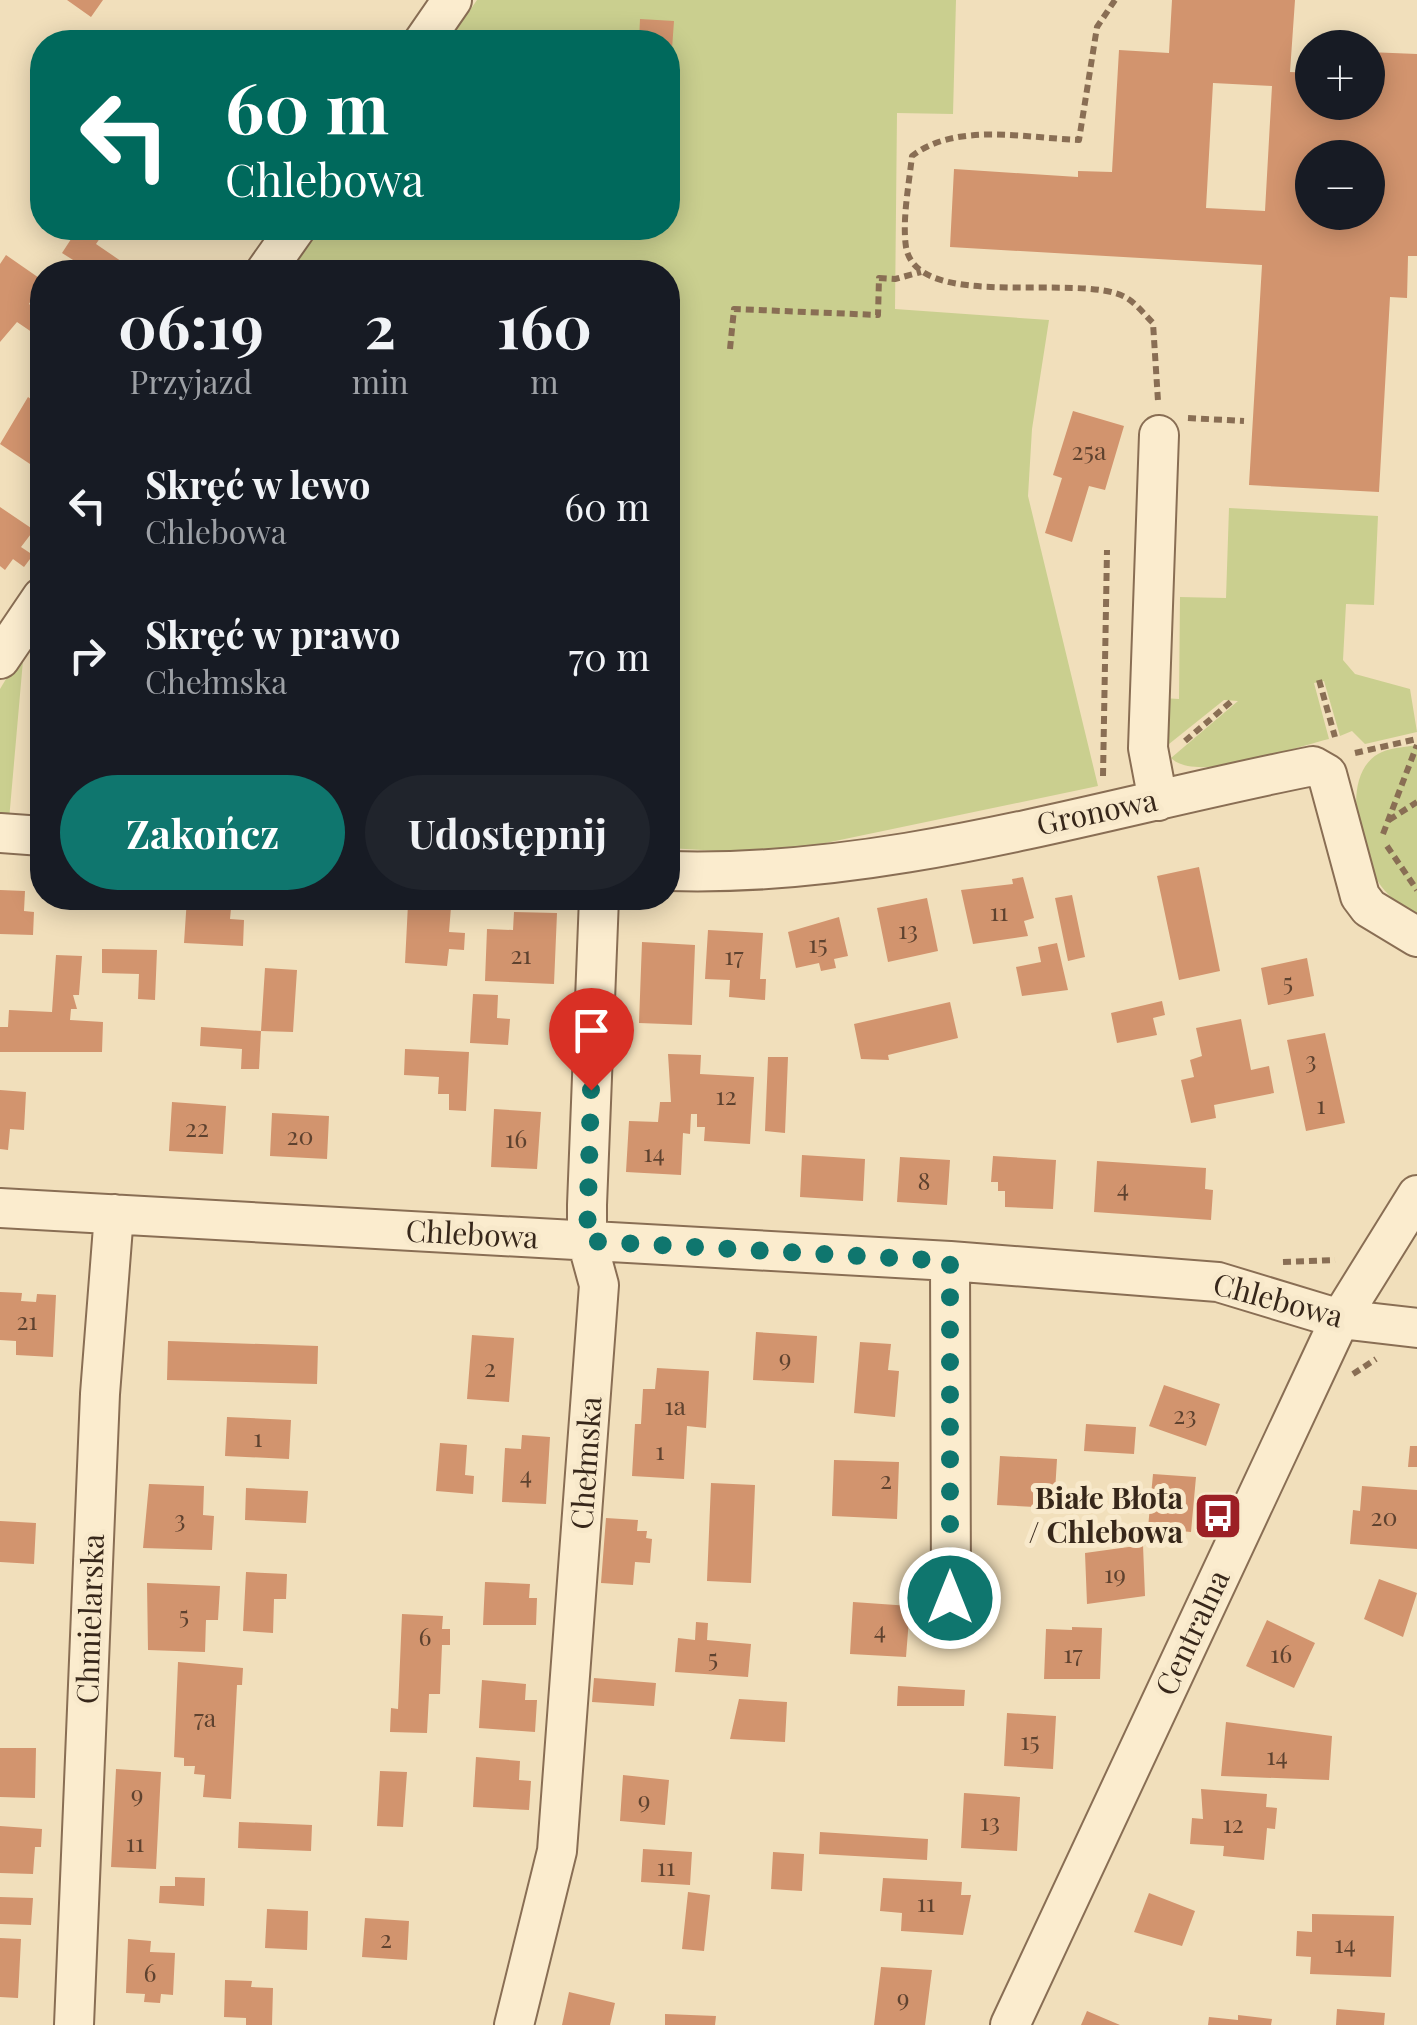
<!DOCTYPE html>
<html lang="pl">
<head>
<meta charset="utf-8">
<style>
  :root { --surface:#171b24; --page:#20242c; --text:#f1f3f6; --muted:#9ea1a6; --accent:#0f766e }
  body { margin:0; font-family:"Playfair Display",serif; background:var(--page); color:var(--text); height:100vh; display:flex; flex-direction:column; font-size:38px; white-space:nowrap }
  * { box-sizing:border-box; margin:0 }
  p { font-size:32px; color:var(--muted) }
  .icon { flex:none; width:55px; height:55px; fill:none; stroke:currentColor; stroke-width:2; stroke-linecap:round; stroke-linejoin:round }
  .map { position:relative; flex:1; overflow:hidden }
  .side { position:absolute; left:30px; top:260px; width:650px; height:650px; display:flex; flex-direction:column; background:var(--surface); border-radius:40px; box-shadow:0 5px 25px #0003 }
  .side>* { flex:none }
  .top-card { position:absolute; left:30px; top:30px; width:650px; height:210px; border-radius:40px; box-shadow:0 5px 25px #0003; background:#00695c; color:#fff; overflow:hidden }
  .fabs { position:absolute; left:1295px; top:30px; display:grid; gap:20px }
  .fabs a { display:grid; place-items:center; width:90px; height:90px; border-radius:50%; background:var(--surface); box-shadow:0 5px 25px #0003; font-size:50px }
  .pin { position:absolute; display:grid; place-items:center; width:85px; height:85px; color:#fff; margin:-102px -42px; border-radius:50% 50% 50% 0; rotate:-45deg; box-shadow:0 0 10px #0007 }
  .pin .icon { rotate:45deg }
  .me { position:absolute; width:110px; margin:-55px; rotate:0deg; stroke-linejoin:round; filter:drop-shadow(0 0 8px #0008) }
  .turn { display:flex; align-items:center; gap:35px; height:210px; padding:0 30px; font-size:45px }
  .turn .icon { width:130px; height:130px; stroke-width:2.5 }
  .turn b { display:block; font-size:70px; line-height:85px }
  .eta { display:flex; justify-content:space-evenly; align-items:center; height:170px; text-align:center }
  .eta b { font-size:60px; font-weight:700; line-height:70px }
  .cta { display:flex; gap:20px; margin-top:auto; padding:20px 30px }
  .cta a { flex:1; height:115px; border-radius:60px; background:var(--accent); color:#fff; font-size:40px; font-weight:700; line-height:115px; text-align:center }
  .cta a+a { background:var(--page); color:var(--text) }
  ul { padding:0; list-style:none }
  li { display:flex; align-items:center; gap:30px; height:150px; padding:0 30px }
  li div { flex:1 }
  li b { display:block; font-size:38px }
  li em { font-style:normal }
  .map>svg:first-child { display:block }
  .green { fill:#cacf8f }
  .building { fill:#d2946e; fill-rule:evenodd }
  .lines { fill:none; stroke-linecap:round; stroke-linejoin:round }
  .minor-casing { stroke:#896e54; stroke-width:42 }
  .path { stroke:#896e54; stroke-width:6; stroke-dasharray:8 5; stroke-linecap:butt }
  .minor { stroke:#fbecce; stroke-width:38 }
  .route { stroke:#0f766e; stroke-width:18; stroke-dasharray:0 32.4 }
  .labels { text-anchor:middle; stroke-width:10; stroke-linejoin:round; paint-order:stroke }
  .number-label { font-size:25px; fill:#5e422f }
  .street-label { font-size:30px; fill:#37271a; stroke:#f8e9cb }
  .poi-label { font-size:30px; font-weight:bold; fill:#37271a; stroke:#f8e9cb; text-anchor:end }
</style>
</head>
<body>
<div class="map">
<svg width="1417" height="2025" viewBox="0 0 1417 2025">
  <rect width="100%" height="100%" fill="#f1dfbb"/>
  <path class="green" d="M477,0H956L953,114L897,113L895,309L1049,320L1032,429L1028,496L1098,786L773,854L668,848V272H290L321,228H668V42H448Z
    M1229,508L1378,516L1374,605L1346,604L1343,660L1355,674L1410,689L1417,732L1365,744L1352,731L1340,736L1324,681L1314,683L1329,739C1294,747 1197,784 1171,758L1238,701L1224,700L1164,748L1163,698L1179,699L1180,597L1226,598Z
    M42,634V802L30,788Z
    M24,649L9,820L0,815V689Z
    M1417,745V916C1403,908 1391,899 1381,886C1360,855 1339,777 1378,754C1388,748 1405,747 1417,745Z"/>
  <path class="building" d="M67,0H103L91,17Z
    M1172,0H1295L1290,72L1312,73V102H1368V52L1417,54V256H1408L1407,298L1390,297L1379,492L1249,485L1262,265L950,247L954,169L1078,177V171L1112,172L1119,50L1169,53ZM1213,83L1272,86L1265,211L1206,208ZM1312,158H1368V212H1312Z
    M640,19L674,21L670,77L668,42H639Z
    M67,228H107L96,244L134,270L92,272L62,253L75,233Z
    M6,255L42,280V303L33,297L29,304L42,314V339L17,322L0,342V264Z
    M28,397L42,407V472L0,444Z
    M1073,411L1124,426L1105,490L1089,486L1072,542L1045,533L1062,478L1053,475Z
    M0,507L34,530L21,547L33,555L24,567L13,559L5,570L0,566Z
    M1199,867L1220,971L1179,980L1157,876Z
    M1023,877L1034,918L1024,921L1028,936L973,944L961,890L1013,884L1012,879Z
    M0,890L25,891L24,911L34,912L33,935L0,934Z
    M1072,895L1085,957L1068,961L1055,898Z
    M187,898H232L230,919L244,920L243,946L184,943Z
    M927,898L938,951L888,962L877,908Z
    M408,904L451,907L449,932L465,933L464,950L449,949L447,966L405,963Z
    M514,912L557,913L554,984L485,981L487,929L513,930Z
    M839,917L848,956L834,959L836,968L821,971L819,963L796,968L788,932Z
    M708,930L763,933L760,979H766L765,1000L729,997L730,980L705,979Z
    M642,942L695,945L692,1025L639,1023Z
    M1057,943L1068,990L1022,996L1016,967L1041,962L1038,947Z
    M102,949L157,950L155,1000L138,999L139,974L102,973Z
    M56,955L82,956L79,995H73L77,1009H71L70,1020L103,1022L102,1052H0V1027H8L9,1010L52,1012Z
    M1307,958L1314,996L1268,1005L1261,968Z
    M265,968L297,970L293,1032L261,1031Z
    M473,994L498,995L497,1018L510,1019L508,1045L470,1043Z
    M1162,1001L1165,1015L1153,1018L1157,1035L1117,1043L1111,1013Z
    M950,1002L958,1038L888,1055L889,1060L861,1059L854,1024Z
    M1241,1019L1251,1070L1269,1066L1274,1093L1214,1105L1216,1118L1191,1123L1181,1080L1194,1077L1190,1060L1202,1056L1196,1028Z
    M201,1027L261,1031L259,1069H241L242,1049L200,1046Z
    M1325,1033L1345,1123L1306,1131L1287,1040Z
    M405,1049L469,1052L466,1111L449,1110V1094H438L439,1077L404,1075Z
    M668,1054L701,1055L700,1074L754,1077L750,1144L704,1141L705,1127H697V1114H691L690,1134L683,1133L681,1175L626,1172L629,1121L658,1122L660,1102H671Z
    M768,1057H788L785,1133L765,1131Z
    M0,1090L26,1092L24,1130L10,1129L8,1150L0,1149Z
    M172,1102L226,1106L223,1154L169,1151Z
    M494,1109L541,1112L537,1169L491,1167Z
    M272,1113L329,1116L327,1159L270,1156Z
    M802,1155L865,1159L863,1201L800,1197Z
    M993,1156L1056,1160L1053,1209L1005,1207V1191H998V1182H991Z
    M900,1157L950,1160L947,1205L897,1202Z
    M1097,1161L1206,1168L1205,1189L1213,1190L1211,1220L1094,1212Z
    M0,1292L22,1293L21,1301L36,1302L37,1294L56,1295L53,1357L16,1355V1341L0,1340Z
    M756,1332L817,1336L814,1383L753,1380Z
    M472,1335L514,1338L509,1402L467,1399Z
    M168,1341L318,1346L317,1384L167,1380Z
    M860,1342L891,1344L888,1370L899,1371L895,1417L854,1413Z
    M657,1368L709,1371L706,1428L687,1426L684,1479L632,1476L635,1424H641L643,1389H655Z
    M1164,1385L1220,1404L1206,1446L1149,1426Z
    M227,1417L291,1420L289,1459L225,1456Z
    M1086,1424L1136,1427L1134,1454L1084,1451Z
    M522,1435L550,1437L546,1504L502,1502L505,1448L521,1449Z
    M440,1443L467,1445L465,1475L474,1476L473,1494L436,1491Z
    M1410,1446H1417V1467H1408Z
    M1000,1456L1057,1459L1054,1508L997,1505Z
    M834,1460L899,1462L897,1519L832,1516Z
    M1153,1474L1196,1477L1191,1532L1148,1528Z
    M711,1483L755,1485L751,1583L707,1581Z
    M149,1484L204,1486L203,1515L214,1516L212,1550L143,1548Z
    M1362,1486L1417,1490V1549L1350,1544L1353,1510L1360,1511Z
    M246,1488L308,1491L306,1523L245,1520Z
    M606,1518L638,1520L637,1531H647L646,1538L652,1539L650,1563L635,1562L633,1585L601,1583Z
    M0,1521L36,1523L34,1564L0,1562Z
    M1143,1545L1145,1596L1087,1604L1085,1553Z
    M246,1572L287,1574L286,1599H274L273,1633L243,1631Z
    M1379,1579L1417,1593L1403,1637L1364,1619Z
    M485,1582L530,1584L529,1598H537L536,1625H483Z
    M147,1583L220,1586L218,1620H206L205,1652L148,1650Z
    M853,1602L910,1606L906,1657L850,1654Z
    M402,1614L443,1616L442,1629H450V1645H442L440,1694H429L427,1733L390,1732L391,1708L398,1709Z
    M1267,1620L1315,1643L1294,1688L1246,1666Z
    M696,1622L708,1623L707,1640L751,1644L748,1677L675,1672L678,1638L695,1640Z
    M1072,1627L1102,1628L1100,1679H1044L1046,1629L1072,1630Z
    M178,1662L243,1668L242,1685H237L231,1799L203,1797L205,1775L194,1774L195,1766H184V1758L174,1757Z
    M594,1678L656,1683L654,1706L592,1702Z
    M482,1680L526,1684L525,1700H537L535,1732L479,1728Z
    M898,1686L965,1690L964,1706H897Z
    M739,1699L787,1702L785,1742L730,1739Z
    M1007,1713L1056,1716L1053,1769L1004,1766Z
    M1226,1722L1332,1736L1329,1780L1221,1776Z
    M0,1748H36L35,1798L0,1797Z
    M476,1757L520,1761L519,1780L531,1781L529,1810L473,1807Z
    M116,1769L161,1772L156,1869L111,1867Z
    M380,1771L407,1772L403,1827L377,1826Z
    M623,1775L669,1780L665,1825L620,1821Z
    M1201,1789L1267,1794L1266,1807L1277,1808L1275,1829L1267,1828L1264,1860L1223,1856L1224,1846L1190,1844L1192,1818L1203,1819Z
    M964,1793L1020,1797L1017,1851L961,1848Z
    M239,1822L312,1825L311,1851L238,1848Z
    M0,1826L42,1829L41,1847H35L33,1874L0,1873Z
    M820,1832L928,1839L927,1860L819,1854Z
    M643,1849L692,1852L690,1885L641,1882Z
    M773,1852L804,1854L802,1891L771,1889Z
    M175,1877L205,1878L204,1906L159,1903L160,1886H175Z
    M883,1878L962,1882L961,1895H971L963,1935L901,1931L902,1913L880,1911Z
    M688,1892L710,1895L704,1951L682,1949Z
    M1149,1893L1195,1911L1182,1946L1134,1932Z
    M0,1897L33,1898L31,1925L0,1924Z
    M267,1909L308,1911L307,1950L265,1948Z
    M1312,1914L1394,1916L1391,1977L1310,1974L1311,1957L1296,1956L1297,1931L1312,1932Z
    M365,1918L409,1921L407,1960L362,1957Z
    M0,1938L21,1939L18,1998L0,1997Z
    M128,1939L151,1941L150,1952L175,1953L173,1995L161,1994L160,2003L144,2002L145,1994L126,1993Z
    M881,1967L932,1970L925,2025H874Z
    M225,1980L252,1981L251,1987L273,1988L272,2025H246V2018L224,2017Z
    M569,1992L615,2003L610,2025H562Z
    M1337,2009L1385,2013L1384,2025H1336Z
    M1087,2011L1120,2025H1081Z
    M665,2014L716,2016L715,2025H665Z
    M1238,2015L1272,2019L1271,2025H1208L1209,2017L1238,2020Z"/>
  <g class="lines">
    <g class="minor-casing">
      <path id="minor" d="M423,42L452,0
        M265,272L296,228
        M0,659L42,597
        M1158,801L1148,748L1159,435
        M0,833L42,836
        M668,871C886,878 1100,808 1313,766L1327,774L1360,896L1369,908L1417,937
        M0,1208L950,1261L1218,1282L1340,1319L1417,1328
        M950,1261L951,1598
        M74,2025L100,1394L114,1214
        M514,2025L557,1851L599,1285L587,1241V1205L599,898
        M1010,2025L1340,1319L1417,1195"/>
    </g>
    <path class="path" d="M1115,0L1097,27L1079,140C1026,138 956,122 912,156C909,184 902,220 906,247C917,313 1078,272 1125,297C1136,303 1144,314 1153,323L1158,401
      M730,349L734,309L878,315L879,278L895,279L921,272
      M1188,418L1244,421
      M1319,680L1335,737
      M1185,741L1233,700
      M1355,753L1417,739
      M1103,776L1107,550
      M1389,820L1417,802
      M1383,834L1417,745
      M1387,846L1417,890
      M1283,1262L1335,1260
      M1353,1374L1376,1359"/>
    <use href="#minor" class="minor"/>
  </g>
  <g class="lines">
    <path class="route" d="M591,1090L587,1241L950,1261V1598"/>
  </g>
  <defs>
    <g id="bus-square" transform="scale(2.5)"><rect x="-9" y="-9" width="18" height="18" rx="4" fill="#9c2025" stroke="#f8e9cb"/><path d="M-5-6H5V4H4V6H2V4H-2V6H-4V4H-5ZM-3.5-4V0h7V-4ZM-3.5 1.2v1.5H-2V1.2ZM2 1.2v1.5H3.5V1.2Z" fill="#fff"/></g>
  </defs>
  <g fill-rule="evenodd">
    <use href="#bus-square" x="1218" y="1516"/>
  </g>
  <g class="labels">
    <g class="number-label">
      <text x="1089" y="460">25a</text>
      <text x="999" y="921">11</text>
      <text x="908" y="939">13</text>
      <text x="818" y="953">15</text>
      <text x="521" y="964">21</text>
      <text x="734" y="965">17</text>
      <text x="1288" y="991">5</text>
      <text x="1311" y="1069">3</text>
      <text x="726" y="1105">12</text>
      <text x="1321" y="1114">1</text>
      <text x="197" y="1137">22</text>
      <text x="300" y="1145">20</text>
      <text x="516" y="1148">16</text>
      <text x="654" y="1162">14</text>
      <text x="924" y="1190">8</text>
      <text x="1123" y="1197">4</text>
      <text x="27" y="1330">21</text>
      <text x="785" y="1367">9</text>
      <text x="490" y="1377">2</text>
      <text x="675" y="1415">1a</text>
      <text x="1185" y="1424">23</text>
      <text x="258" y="1447">1</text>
      <text x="660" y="1460">1</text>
      <text x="526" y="1484">4</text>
      <text x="886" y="1489">2</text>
      <text x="1384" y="1526">20</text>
      <text x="180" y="1528">3</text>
      <text x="1115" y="1583">19</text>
      <text x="184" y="1624">5</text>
      <text x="880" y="1639">4</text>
      <text x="425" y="1646">6</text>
      <text x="1073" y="1663">17</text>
      <text x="1281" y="1663">16</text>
      <text x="713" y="1667">5</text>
      <text x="205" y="1727">7a</text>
      <text x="1030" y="1750">15</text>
      <text x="1277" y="1765">14</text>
      <text x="137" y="1803">9</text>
      <text x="644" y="1809">9</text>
      <text x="990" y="1831">13</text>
      <text x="1233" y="1833">12</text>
      <text x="135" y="1852">11</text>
      <text x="666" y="1876">11</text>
      <text x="926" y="1912">11</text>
      <text x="386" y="1948">2</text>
      <text x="1345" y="1953">14</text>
      <text x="150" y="1982">6</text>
      <text x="903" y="2007">9</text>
    </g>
    <g class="street-label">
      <text transform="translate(1097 813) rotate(-12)" y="10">Gronowa</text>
      <text transform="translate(472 1235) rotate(3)" y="10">Chlebowa</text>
      <text transform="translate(1278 1301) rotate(15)" y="10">Chlebowa</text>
      <text transform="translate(587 1463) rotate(-86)" y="10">Chełmska</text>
      <text transform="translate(91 1619) rotate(-88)" y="10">Chmielarska</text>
      <text transform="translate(1193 1633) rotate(-65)" y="10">Centralna</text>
    </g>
    <g class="poi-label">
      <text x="1183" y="1509">Białe Błota<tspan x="1183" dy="34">/ Chlebowa</tspan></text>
    </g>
  </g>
</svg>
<div class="fabs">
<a>+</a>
<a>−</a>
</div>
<div class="pin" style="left:591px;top:1090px;background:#d93025"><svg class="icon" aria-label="arrive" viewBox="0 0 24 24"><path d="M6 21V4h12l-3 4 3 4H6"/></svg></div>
<svg class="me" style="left:950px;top:1598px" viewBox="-20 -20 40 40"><circle r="17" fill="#0f766e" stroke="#fff" stroke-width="3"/><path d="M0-11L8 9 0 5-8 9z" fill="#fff"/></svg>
<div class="top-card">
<div class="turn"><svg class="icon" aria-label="left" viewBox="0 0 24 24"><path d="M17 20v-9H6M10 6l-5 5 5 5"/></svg><div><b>60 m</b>Chlebowa</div></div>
</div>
<section class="side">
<div class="eta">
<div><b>06:19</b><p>Przyjazd</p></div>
<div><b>2</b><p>min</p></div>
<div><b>160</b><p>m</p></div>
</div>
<ul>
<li><svg class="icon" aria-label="left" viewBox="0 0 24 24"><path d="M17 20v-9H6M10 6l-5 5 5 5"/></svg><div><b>Skręć w lewo</b><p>Chlebowa</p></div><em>60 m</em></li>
<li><svg class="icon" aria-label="right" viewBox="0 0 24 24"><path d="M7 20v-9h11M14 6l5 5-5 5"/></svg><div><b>Skręć w prawo</b><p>Chełmska</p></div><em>70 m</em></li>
</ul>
<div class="cta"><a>Zakończ</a><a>Udostępnij</a></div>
</section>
</div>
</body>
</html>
